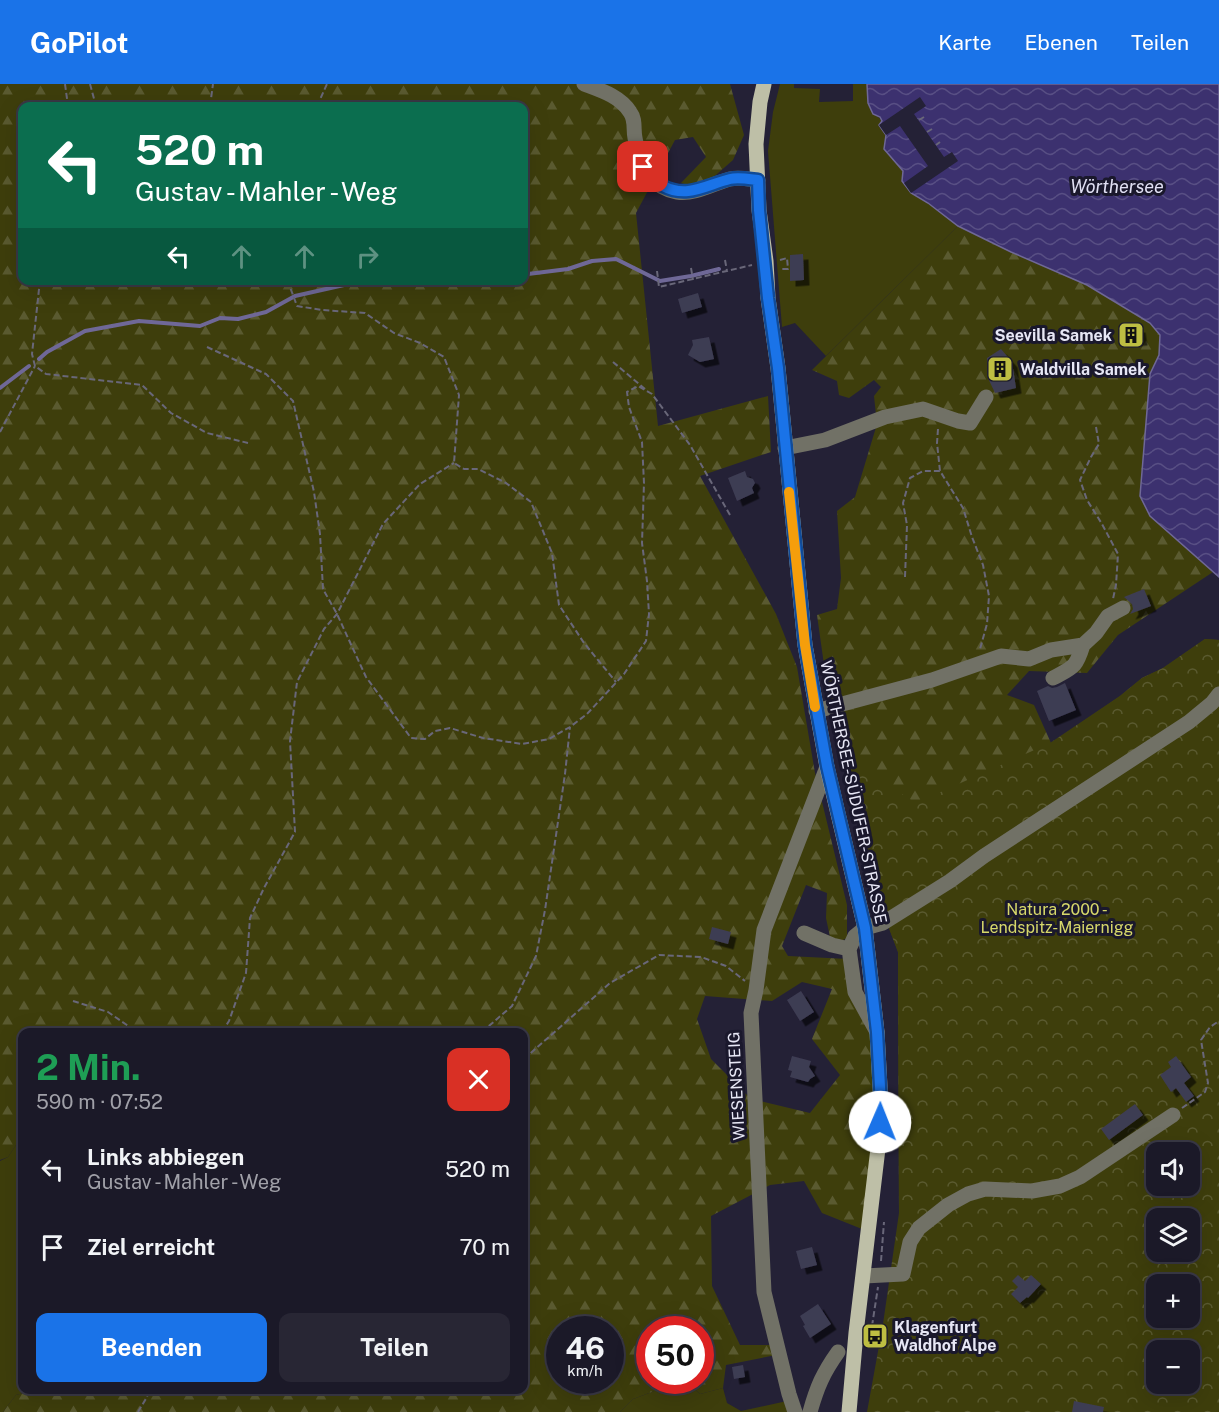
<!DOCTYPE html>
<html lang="de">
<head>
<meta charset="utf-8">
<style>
  :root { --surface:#1b1928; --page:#282634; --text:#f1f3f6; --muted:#a0a0a8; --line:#393845; --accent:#1a73e8 }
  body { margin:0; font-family:"Public Sans",sans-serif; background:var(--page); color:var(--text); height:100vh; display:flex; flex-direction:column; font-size:22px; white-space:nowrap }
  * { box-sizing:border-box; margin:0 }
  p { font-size:20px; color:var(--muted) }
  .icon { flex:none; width:33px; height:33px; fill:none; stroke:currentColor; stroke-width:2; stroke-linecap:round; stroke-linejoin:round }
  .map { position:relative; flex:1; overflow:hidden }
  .details { position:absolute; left:18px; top:944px; width:510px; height:366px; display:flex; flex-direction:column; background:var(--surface); border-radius:12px; box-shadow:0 6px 24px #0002,0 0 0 2px var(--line) }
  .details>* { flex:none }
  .hud { position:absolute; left:18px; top:18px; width:510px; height:183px; border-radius:12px; box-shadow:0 6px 24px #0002,0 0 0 2px var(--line); background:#0b6e4f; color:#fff; overflow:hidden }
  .buttons { position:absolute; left:1146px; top:1058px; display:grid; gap:12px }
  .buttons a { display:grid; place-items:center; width:54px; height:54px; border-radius:12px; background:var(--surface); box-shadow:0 6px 24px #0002,0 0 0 2px var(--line); font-size:30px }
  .speed { position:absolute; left:546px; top:1232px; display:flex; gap:12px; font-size:30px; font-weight:700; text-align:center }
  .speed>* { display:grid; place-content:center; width:78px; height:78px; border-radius:50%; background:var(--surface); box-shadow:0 6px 24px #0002,0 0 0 2px var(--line); line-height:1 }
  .speed small { font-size:15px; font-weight:400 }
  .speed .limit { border:9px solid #d22; background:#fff; color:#111 }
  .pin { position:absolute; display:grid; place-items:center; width:51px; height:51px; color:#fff; margin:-26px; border-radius:12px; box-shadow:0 3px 9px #0006 }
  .me { position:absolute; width:66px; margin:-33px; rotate:1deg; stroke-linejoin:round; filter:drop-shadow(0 0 4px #0008) }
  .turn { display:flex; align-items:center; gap:21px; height:126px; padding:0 18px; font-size:27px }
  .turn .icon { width:78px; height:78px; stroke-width:2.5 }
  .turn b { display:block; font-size:42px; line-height:51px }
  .lanes { display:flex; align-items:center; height:57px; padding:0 18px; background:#0003; justify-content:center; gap:30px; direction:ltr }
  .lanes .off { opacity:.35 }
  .round { display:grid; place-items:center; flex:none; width:63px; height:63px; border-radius:12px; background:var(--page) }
  .headline { display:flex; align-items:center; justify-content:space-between; height:102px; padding:0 18px }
  h1 { font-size:36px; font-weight:700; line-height:45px; color:#1e9e55 }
  .button { display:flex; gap:12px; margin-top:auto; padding:12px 18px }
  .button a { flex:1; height:69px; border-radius:12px; background:var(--accent); color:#fff; font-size:24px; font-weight:700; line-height:69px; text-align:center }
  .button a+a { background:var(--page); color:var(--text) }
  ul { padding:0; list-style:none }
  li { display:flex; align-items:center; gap:18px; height:78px; padding:0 18px }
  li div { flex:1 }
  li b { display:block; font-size:22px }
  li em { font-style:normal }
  header { display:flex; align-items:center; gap:36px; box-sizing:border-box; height:84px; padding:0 30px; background:var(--accent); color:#fff }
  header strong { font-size:28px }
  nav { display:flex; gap:33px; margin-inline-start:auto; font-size:21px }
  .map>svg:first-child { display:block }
  .grass { fill:#3e3e0c }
  .forest { fill:url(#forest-firs); fill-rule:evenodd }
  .park { fill:url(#park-crowns); fill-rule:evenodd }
  .water { fill:url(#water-waves); stroke:#6f6897; stroke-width:1.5 }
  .pier { fill:#242136 }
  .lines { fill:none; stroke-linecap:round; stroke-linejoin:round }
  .stream { stroke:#6f6897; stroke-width:4 }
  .building { fill:#3e3c53; filter:url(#shadow) }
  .path { stroke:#696779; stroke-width:2; stroke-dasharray:6 3; stroke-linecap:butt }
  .minor { stroke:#717166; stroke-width:15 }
  .major { stroke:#bebfa7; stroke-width:15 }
  .route-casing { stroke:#114b97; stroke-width:15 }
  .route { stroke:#1a73e8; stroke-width:10 }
  .slow { stroke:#f59e0b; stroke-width:10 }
  .labels { text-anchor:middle; stroke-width:6; stroke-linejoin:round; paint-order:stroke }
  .poi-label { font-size:16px; font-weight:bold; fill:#e7e7f5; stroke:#1a182c; text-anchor:start }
  .street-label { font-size:16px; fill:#e7e7f5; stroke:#1a182c }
  .park-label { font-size:16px; fill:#d7d86a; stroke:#1a182c }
  .water-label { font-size:18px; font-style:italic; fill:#e1e0f4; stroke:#1a182c }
</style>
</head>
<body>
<header>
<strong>GoPilot</strong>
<nav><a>Karte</a><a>Ebenen</a><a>Teilen</a></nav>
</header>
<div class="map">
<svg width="1219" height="1328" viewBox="0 0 1219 1328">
  <defs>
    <pattern id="forest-firs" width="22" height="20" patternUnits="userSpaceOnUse" patternTransform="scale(1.5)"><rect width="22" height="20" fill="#3e3e0c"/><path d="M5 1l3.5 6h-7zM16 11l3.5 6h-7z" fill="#5a5a30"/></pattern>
    <pattern id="park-crowns" width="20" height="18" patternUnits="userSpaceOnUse" patternTransform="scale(1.5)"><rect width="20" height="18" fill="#3e3e0c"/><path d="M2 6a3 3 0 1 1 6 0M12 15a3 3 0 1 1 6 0" fill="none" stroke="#5a5a30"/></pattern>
    <pattern id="water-waves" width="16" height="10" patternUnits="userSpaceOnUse" patternTransform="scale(1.5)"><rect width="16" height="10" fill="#3c316f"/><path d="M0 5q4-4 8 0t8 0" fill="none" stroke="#584f84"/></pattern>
    <filter id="shadow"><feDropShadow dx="5.5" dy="5.5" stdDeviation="0" flood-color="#0009"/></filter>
  </defs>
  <rect width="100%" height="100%" fill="#242136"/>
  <path class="grass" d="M780,0H794V4L820,5L819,18L853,17V0H867L868,19L873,30C887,36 886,51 884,65L903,87V97L911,109L928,119L958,142L826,272L795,239L782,243L768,67L773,28Z
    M22,1052V1305H40L16,1311L3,1328H0V1077L8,1073Z
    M684,1296L700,1310L723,1304L727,1319L741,1327L787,1317L788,1328H620L633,1315Z"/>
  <path class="forest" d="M0,0H730L744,51L733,76L709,97L688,101L681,99L706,73L693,53L675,56L636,129L658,342L768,312L771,368L700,392L776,530L797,583L815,689L847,821V854L841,857L830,853L826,834L827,809L806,801L782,862L788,872L848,875L872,945L876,1043L862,1145L822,1129L804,1097L770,1101L711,1132L712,1202L740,1261H773L776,1271L726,1281L723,1304L700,1310L685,1296H700V1245H650V1296H684L633,1315L620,1328H3L16,1311L40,1305H524V948H22V1052L8,1073L0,1076ZM22,22H524V196H22ZM802,898L832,905L812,955L840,991L810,1029L751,1015L711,975L697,935L705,912L772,917ZM560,1245H610V1296H560Z
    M958,142L1011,168L1087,201L1150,239L1160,251L1159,271L1150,290L1140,412L1150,432L1213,488L1118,551L1087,589L1029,587L1007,611L1034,621L1051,659L1120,612L1142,594L1163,584L1205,555L1219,556L899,1129L898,868L876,810L828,609L817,531L837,525L841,494L837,427L855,413L877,340L874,312L881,303L874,296L849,314L839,311L837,297L812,286Z"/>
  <path class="park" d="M1205,555L1219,556V1328H867L883,1240L899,1129L898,868L876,810L843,673L916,719L1050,659L1120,612L1142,594L1163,584ZM1156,1068H1190V1101H1156ZM1156,1134H1190V1167H1156ZM1156,1200H1190V1233H1156ZM1156,1266H1190V1299H1156Z"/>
  <path class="water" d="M867,0H1219V493L1150,432L1140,412L1150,290L1159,271L1160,251L1150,239L1087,201L1011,168L958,142L928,119L911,109L902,97L903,87L884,65L886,51L879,41L882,37L880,33L873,30L868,19Z"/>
  <path class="pier" d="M920,13L926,22L914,30L944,73L952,68L958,77L911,109L904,99L928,82L900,42L886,51L879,41Z"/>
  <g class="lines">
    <path class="stream" d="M524,189L528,190L568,185L592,177L616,175L660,197L691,192L719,185
      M39,275L47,268L85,247L139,237L200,242L220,234L238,235L266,228L295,212L344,201L357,196
      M0,304L29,282"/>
  </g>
  <path class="building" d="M803,170L804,196L790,197V171Z
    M698,209L702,223L682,229L678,215Z
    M1140,243L1142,256L1122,258L1121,245Z
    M709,253L714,275L700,278L688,271L693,261L692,256Z
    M1001,265L1012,278L1016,304L995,309L987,292V274Z
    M745,387L747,393L753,395L755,399L752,404L754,409L737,417L728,394Z
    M1144,505L1151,522L1130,530L1133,525L1132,520L1124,513Z
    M1065,599L1076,626L1049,637L1037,607L1048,602L1052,604L1057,603Z
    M712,843L731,848L728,860L709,855Z
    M801,907L814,928L800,937L787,916Z
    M792,972L811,977L809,983L815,992L810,995L808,998L790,993L792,987L788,986Z
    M1176,972L1191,993L1184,999L1194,1012L1186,1018L1176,1004L1171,1008L1160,991L1171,983L1168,978Z
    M1135,1020L1143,1031L1109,1056L1101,1045Z
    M812,1163L817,1181L801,1185L796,1167Z
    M1018,1191L1025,1197L1031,1191L1041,1200L1028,1214L1027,1213L1020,1219L1011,1210L1018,1203L1012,1197Z
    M818,1220L831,1240L810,1254L803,1242L805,1241L800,1232Z
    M743,1281L745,1293L734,1295L732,1283Z
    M1074,1317L1104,1323L1103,1328H1072Z"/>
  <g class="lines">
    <path class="path" d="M65,0L68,22
      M90,0L96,22
      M210,22L213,0
      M317,22L327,0
      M919,36L924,33
      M927,48L932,45
      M936,61L940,58
      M725,176L727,187
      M780,176L787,174L788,185H781
      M691,184L693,196
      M657,187L659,203L752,181
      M40,196L32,270L35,282L46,290L142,301L171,329L207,349L248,359
      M291,196L290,203L297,222L322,226L365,229L394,249L420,259L444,273L459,311L454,379L464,385H478L506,399L531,418L552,469L559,521L584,559L616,598
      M207,263L266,290L293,317L314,408L320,450L323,505L337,530L366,593L411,654L425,655L435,647L450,644L483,654L522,660L549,655L570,643L587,630L624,590L646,557L649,530L647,497L642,459L644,399L642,358L629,323L627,308L638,302L652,310L690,361L730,431
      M613,278L645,305
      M1096,343L1099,360L1091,373L1080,396L1087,416L1102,440L1118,470L1116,501L1113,515
      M938,345L937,359L940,387L963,424L972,453L983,481L989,512L987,540L980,565
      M0,348L35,282
      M905,493L907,441L903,419L910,394L923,387H940
      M73,917L108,928L137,948
      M222,948L229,937L246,889L250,834L264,804L295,748L290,657L297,598L324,545L337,530L383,440L420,400L454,379
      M482,948L512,922L536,872L545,826L565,690L570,643
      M524,975L610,899L659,871L701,873L726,882L745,897
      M1182,1024L1205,1008L1208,999L1201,956L1210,943L1219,937
      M881,1177L884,1138
      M872,1242L878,1203
      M138,1328L147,1313L149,1305"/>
    <path class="minor" d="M584,0C600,6 620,12 630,28C636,36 633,45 635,54C639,79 649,103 677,108C695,111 714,99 730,95C738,93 749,95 758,96
      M785,364L825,356L885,333L923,325L958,337L970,339L986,313
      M1053,594C1073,583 1076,584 1083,561
      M816,627L932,596L1001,572L1029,575L1051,566L1083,561L1096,549L1108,532L1123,524
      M804,849L832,861L849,865
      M877,948L855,908L849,865L855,852L865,844L883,839L950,797L984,772L1189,638L1212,619L1219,610
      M864,1192L903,1190L910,1158L919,1144L948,1121L968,1110L985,1105L1032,1107L1060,1102L1080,1093L1173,1031
      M795,1328L789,1310L764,1208L751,929L756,906L764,846L827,683
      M810,1328C817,1303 823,1289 838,1268"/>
    <path class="major" d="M764,0L760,18L756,60L759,126L766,177L768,214L778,284L805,561L827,683L865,844L877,948L881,1021L879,1056L856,1249L849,1328"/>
  </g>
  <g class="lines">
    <g class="route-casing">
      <path id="route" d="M643,83C648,92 653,97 663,102C687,115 706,101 730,95C738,93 749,95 758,96L759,126L768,214L778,284L805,561L827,682L865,844L877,948L881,1021L880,1038"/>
    </g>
    <use href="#route" class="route"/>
    <path class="slow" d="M789,408L805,561L815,623"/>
  </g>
  <defs>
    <g id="building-square" transform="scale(1.35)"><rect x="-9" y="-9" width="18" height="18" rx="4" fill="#bebe42" stroke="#1a182c"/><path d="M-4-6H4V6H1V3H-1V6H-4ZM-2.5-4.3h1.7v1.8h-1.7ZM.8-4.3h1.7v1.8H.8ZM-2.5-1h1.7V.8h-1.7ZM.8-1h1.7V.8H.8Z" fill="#111"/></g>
    <g id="bus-square" transform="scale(1.35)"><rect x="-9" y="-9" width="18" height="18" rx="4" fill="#bebe42" stroke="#1a182c"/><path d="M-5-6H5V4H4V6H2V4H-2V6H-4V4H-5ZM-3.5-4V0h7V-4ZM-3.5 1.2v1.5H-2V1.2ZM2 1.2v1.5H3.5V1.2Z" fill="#111"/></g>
  </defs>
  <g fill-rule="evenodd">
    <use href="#building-square" x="1131" y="251"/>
    <use href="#building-square" x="1000" y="285"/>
    <use href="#bus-square" x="875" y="1252"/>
  </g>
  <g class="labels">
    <g class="poi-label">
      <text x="1112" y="257" text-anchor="end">Seevilla Samek</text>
      <text x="1020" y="291">Waldvilla Samek</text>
      <text x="894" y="1249">Klagenfurt<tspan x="894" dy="18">Waldhof Alpe</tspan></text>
    </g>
    <g class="street-label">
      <text transform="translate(854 708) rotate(78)" y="6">WÖRTHERSEE-SÜDUFER-STRASSE</text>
      <text transform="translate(736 1002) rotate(-93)" y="6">WIESENSTEIG</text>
    </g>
    <g class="park-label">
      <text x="1057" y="831">Natura 2000 -<tspan x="1057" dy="18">Lendspitz-Maiernigg</tspan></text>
    </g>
    <g class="water-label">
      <text x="1117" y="109">Wörthersee</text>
    </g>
  </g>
</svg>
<div class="buttons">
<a><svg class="icon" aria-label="sound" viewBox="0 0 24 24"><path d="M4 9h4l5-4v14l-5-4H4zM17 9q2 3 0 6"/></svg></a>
<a><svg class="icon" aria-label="layers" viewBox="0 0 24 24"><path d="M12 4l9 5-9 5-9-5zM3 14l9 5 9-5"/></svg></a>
<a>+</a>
<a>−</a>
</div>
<div class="speed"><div>46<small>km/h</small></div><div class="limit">50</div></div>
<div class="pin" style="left:643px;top:83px;background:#d93025"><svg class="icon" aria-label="arrive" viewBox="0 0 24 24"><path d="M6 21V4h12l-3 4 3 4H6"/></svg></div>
<svg class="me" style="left:880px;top:1038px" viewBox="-20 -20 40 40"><circle r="19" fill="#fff"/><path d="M0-13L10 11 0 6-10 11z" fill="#1a73e8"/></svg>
<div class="hud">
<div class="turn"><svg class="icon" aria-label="left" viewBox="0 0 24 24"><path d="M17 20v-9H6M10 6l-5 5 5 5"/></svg><div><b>520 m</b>Gustav - Mahler - Weg</div></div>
<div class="lanes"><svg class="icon" aria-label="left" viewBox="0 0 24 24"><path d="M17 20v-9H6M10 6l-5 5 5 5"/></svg><svg class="icon off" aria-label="ahead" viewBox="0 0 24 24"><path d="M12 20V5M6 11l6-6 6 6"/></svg><svg class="icon off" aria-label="ahead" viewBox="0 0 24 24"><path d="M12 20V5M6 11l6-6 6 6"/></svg><svg class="icon off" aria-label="right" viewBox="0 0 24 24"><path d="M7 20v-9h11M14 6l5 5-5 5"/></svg></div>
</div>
<section class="details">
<div class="headline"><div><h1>2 Min.</h1><p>590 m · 07:52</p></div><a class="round" style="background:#d93025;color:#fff"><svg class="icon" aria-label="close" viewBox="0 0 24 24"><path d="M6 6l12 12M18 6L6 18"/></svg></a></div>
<ul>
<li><svg class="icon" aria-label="left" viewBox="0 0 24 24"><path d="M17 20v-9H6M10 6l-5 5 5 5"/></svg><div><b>Links abbiegen</b><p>Gustav - Mahler - Weg</p></div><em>520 m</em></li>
<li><svg class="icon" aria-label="arrive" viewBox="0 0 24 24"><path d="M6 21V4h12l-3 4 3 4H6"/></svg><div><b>Ziel erreicht</b></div><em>70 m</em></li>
</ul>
<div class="button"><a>Beenden</a><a>Teilen</a></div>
</section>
</div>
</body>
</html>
